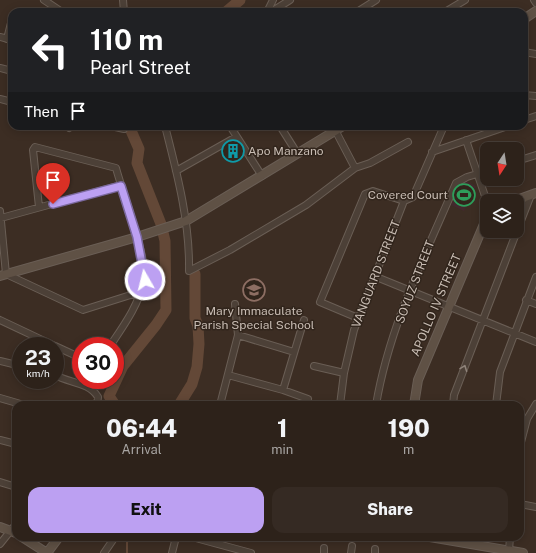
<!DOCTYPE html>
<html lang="en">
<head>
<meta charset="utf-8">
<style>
  :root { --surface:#2d221a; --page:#352a23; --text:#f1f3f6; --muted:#a7a4a2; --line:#483f39; --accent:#bca0f2 }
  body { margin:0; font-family:"Public Sans",sans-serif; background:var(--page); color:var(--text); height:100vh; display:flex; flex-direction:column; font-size:15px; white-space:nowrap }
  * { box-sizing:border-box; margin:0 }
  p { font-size:13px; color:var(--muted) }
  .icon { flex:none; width:22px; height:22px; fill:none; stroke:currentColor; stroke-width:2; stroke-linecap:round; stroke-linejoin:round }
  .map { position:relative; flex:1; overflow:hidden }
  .sheet { position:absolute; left:12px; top:401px; width:512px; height:140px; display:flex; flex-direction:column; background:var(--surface); border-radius:12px; box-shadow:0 2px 10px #0003,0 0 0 1px var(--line) }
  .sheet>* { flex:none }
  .guide { position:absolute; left:8px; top:8px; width:520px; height:122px; border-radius:12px; box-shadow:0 2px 10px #0003,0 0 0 1px var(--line); background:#202124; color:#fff; overflow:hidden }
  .needle { width:26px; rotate:192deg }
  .fabs { position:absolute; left:480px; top:142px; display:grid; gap:8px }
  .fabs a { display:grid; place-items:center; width:44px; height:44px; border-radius:8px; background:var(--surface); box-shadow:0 2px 10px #0003,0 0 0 1px var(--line); font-size:20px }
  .speed { position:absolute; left:12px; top:337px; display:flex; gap:8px; font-size:20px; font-weight:700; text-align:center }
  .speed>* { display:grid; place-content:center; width:52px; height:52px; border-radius:50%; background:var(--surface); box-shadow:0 2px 10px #0003,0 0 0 1px var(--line); line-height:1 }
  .speed small { font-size:10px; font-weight:400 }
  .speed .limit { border:6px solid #d22; background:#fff; color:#111 }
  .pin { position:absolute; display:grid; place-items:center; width:34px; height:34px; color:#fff; margin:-41px -17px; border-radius:50% 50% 50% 0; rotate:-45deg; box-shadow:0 0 4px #0007 }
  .pin .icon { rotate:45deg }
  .me { position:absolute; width:44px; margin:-22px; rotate:352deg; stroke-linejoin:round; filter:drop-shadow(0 0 3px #0008) }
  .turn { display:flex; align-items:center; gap:14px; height:84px; padding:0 16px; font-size:18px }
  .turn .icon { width:52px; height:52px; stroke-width:2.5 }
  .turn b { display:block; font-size:28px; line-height:34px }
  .then { display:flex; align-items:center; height:38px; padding:0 16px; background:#0003; gap:8px; font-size:15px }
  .eta { display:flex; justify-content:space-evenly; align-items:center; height:68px; text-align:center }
  .eta b { font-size:24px; font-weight:800; line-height:28px }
  .primary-button { display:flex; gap:8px; margin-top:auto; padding:8px 16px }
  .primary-button a { flex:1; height:46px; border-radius:12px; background:var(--accent); color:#111; font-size:16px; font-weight:800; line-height:46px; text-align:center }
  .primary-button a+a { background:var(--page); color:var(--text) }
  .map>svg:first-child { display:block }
  .pitch { fill:#43292e }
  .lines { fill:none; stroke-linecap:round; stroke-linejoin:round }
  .stream { stroke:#634837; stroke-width:2 }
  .river { stroke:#634837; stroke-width:11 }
  .street-casing { stroke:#6a5e55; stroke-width:8 }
  .secondary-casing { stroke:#6a5e55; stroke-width:10 }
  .street { stroke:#4c4037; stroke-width:6 }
  .secondary { stroke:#5f5145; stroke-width:8 }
  .oneway { stroke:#90847b }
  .route-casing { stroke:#7a689d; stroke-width:10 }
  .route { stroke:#bca0f2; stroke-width:7 }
  .labels { text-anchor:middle; stroke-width:3; stroke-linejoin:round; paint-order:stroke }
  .poi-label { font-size:12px; fill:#c8bcb3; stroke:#31251c; text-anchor:start }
  .street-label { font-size:12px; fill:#c8bcb3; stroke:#31251c }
</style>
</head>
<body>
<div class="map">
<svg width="536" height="553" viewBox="0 0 536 553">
  <rect width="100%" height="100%" fill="#3c2d23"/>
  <path class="pitch" d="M464,180L476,186L464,211L451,205Z"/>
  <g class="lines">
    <path class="stream" d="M139,537H145
      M127,553V542L131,538L135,537"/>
    <path class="river" d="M226,12L240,0
      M115,405L109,396L123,366L156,325L166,310L165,241L161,224L137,163L139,149L129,126
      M179,405L192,384L197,367L199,344L198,326L195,318V274"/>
    <g class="street-casing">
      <path id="street" d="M44,0L62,12
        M123,0L124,12
        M534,0L536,3
        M267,12L273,0
        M271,12L290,0
        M357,12L376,0
        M445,12L465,0
        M0,37L12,40
        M7,39L12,19
        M524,52L536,54
        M0,68L12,71
        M524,95L536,96
        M0,99L12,102
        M524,120L536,116
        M111,126L124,129
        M165,126C177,173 190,222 189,271L230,250L306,205L355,168L370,163L408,142
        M230,126L262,176
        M280,126L297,153
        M333,126L355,168
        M69,128L70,126
        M466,140L487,202
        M432,152L508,126
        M517,161L536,155
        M176,171L236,137
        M39,207L33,150L35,147L116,168C122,191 149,263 144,281C138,306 124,325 110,346
        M0,211L6,274L83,310L140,292
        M1,218L121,185
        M517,231L531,195
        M374,276L536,342
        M526,300L536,304
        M358,318L320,302L365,194L373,191L404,201
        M0,320L55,346
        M238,335L294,352
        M55,346L81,358
        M0,361L21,366
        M314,366L344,373
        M55,375C69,383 89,382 98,397L97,405
        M228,375L283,390L308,399L301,405
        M283,390L304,320
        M0,398L24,405
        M220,405L238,335L235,304
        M340,405L344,373L354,330L404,201L413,197L444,126
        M376,405C389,327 425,255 456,183L467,177L487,171
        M453,405L454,395L517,231
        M496,405L500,372L536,277
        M0,440L16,444
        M520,446L527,419L536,404
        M0,482L16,487
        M520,504L536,507
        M192,537L251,553
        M469,543L470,537
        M0,544L16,524
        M509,551L510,537
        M104,553L115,537
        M172,553L176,537
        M324,553V548
        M351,553L352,546
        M375,553V549"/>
    </g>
    <g class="secondary-casing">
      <path id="secondary" d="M524,19L536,11
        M514,201L536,193
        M0,276L137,237L186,221L343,126
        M414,405L418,380L487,217
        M0,527L16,533
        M22,537L47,553L59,537
        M430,537L523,553"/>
    </g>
    <use href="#street" class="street"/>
    <use href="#secondary" class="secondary"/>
  </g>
  <defs><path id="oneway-chevron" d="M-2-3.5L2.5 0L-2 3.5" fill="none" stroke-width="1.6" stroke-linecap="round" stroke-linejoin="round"/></defs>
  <use class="oneway" href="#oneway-chevron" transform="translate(464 368) rotate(-69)"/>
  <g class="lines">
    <g class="route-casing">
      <path id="route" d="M53,204L121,186L137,237L145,280"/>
    </g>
    <use href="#route" class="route"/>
  </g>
  <defs>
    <g id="building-ring" transform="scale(1.15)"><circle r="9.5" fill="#31251c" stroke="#0f9aa8" stroke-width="1.5"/><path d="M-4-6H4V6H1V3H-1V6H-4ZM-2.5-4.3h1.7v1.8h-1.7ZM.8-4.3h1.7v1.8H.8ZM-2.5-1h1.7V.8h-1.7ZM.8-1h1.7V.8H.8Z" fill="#0f9aa8"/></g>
    <g id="stadium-ring" transform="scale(1.15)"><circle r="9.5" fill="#31251c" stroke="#2e9e5b" stroke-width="1.5"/><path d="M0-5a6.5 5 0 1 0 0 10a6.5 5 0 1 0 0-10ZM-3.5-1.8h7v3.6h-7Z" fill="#2e9e5b"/></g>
    <g id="school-ring" transform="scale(1.15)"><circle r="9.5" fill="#31251c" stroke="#8d6e63" stroke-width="1.5"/><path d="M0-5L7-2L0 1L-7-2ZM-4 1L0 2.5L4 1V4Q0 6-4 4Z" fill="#8d6e63"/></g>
  </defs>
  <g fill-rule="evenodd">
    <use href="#building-ring" x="233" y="151"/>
    <use href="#stadium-ring" x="464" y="195"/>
    <use href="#school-ring" x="254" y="290"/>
  </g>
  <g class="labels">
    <g class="poi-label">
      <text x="248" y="155">Apo Manzano</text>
      <text x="448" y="199" text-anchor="end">Covered Court</text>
      <text x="254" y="315" text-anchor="middle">Mary Immaculate<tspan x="254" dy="14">Parish Special School</tspan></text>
    </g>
    <g class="street-label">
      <text transform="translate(376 274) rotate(-69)" y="4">VANGUARD STREET</text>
      <text transform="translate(415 282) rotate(-69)" y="4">SOYUZ STREET</text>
      <text transform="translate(436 305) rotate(-67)" y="4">APOLLO IV STREET</text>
    </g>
  </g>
</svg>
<div class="fabs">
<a><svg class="needle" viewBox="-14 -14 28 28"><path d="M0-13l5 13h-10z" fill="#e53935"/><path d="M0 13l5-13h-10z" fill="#a7a4a2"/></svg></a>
<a><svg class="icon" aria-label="layers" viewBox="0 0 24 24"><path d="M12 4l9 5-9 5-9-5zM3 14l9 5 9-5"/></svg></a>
</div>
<div class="speed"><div>23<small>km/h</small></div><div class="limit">30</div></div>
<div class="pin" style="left:53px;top:204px;background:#d93025"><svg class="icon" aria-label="arrive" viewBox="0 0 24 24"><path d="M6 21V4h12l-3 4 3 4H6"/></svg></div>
<svg class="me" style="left:145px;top:280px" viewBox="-20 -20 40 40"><circle r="17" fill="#bca0f2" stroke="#fff" stroke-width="3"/><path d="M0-11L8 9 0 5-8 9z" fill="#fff"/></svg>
<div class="guide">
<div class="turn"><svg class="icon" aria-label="left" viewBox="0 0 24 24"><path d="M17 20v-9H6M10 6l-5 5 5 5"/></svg><div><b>110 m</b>Pearl Street</div></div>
<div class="then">Then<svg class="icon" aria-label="arrive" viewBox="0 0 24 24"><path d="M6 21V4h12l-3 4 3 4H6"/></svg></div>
</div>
<section class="sheet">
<div class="eta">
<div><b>06:44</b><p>Arrival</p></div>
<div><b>1</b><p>min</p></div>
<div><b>190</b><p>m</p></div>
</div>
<div class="primary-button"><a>Exit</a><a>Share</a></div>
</section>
</div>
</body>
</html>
